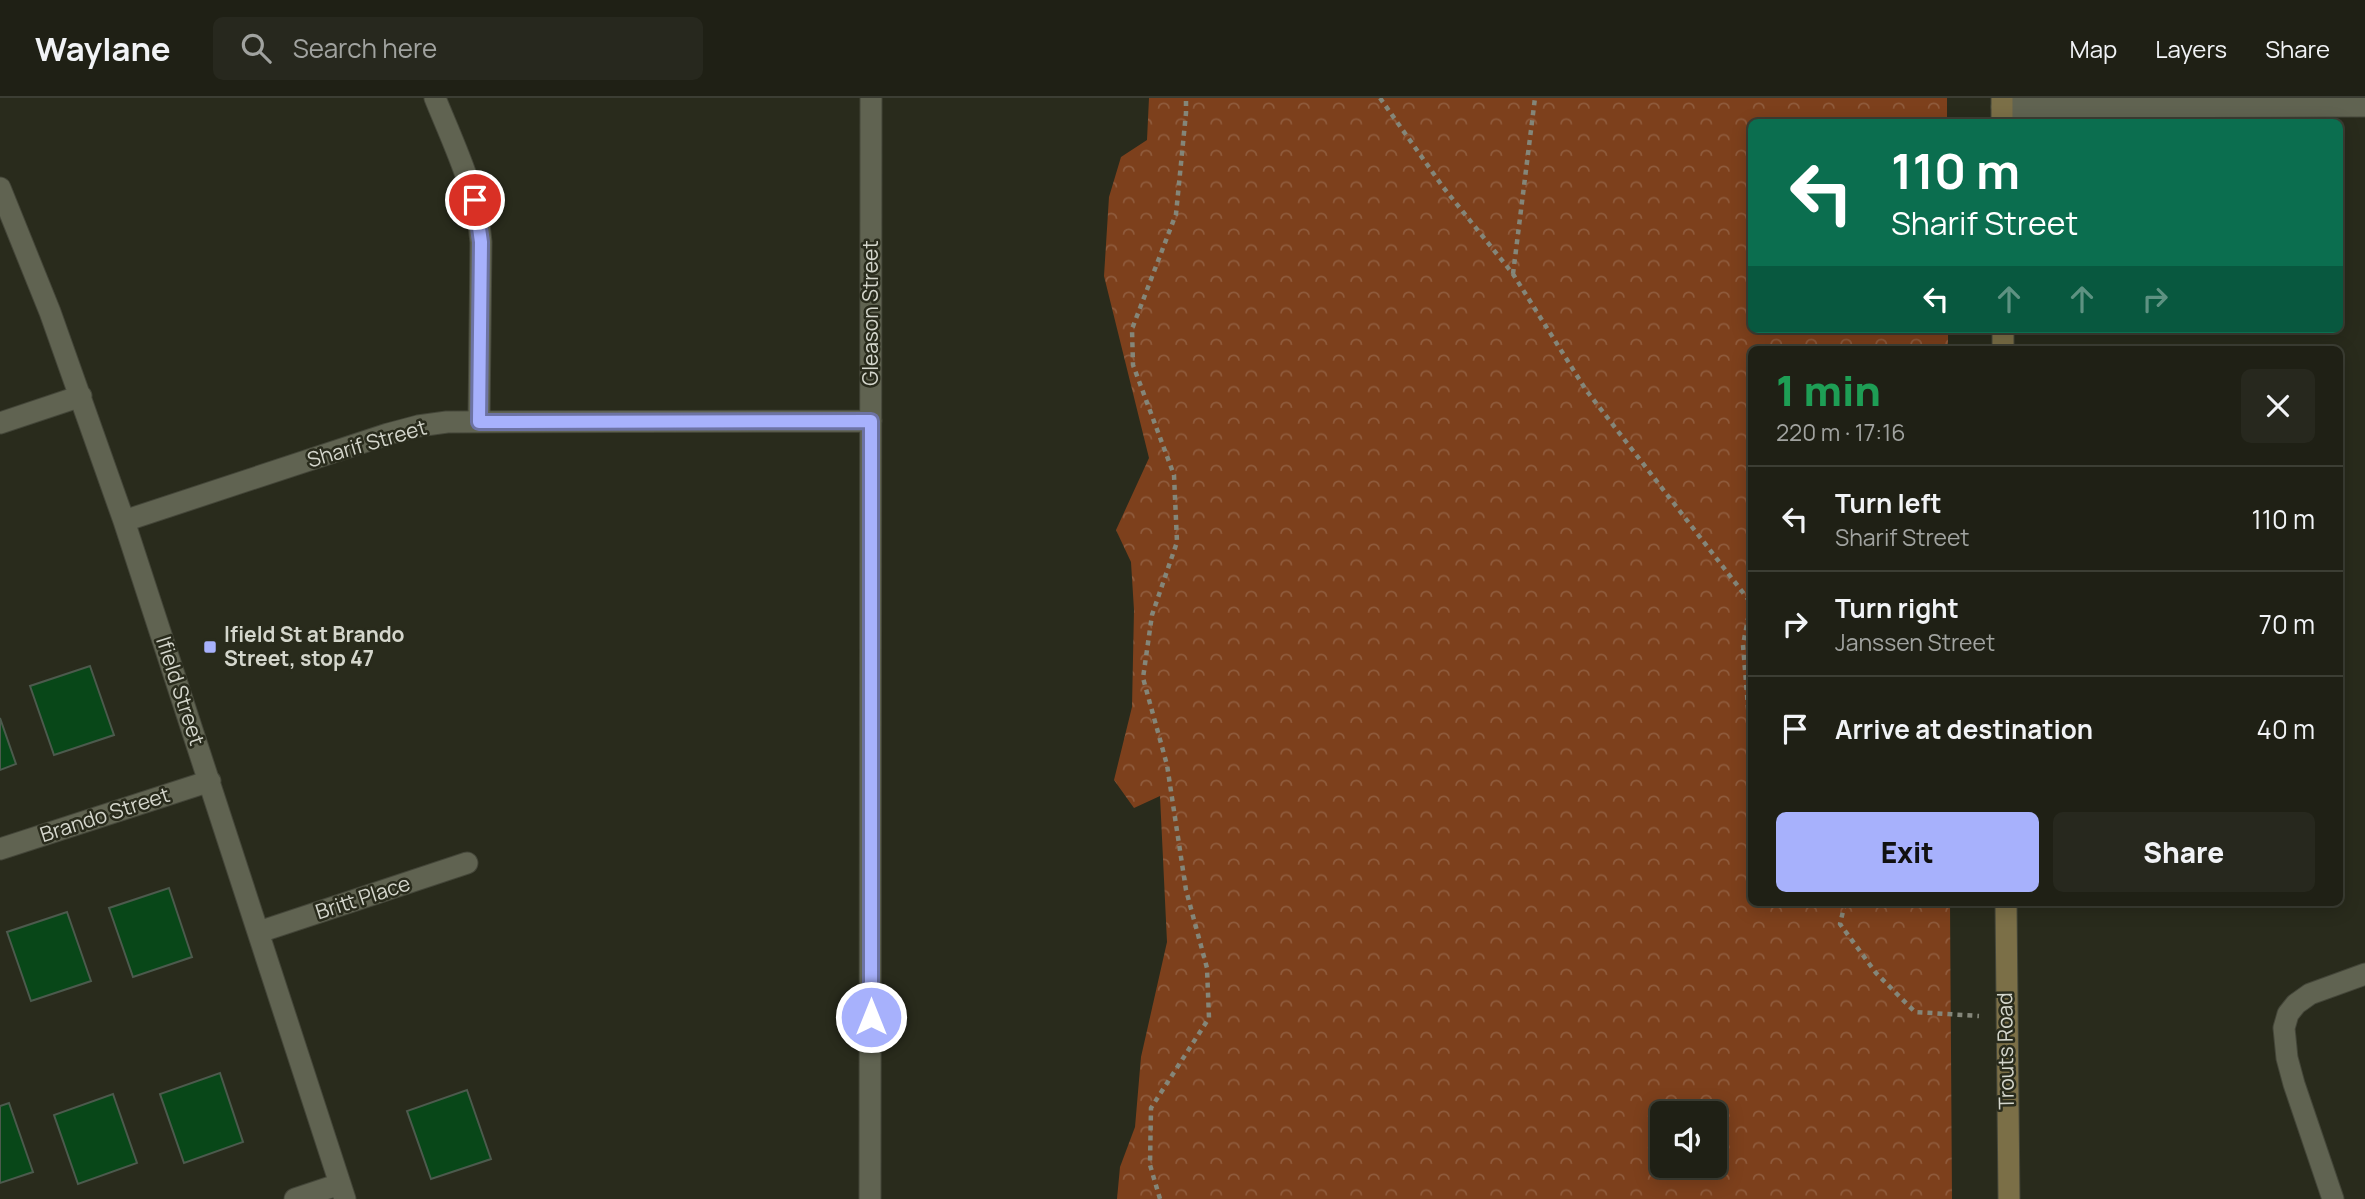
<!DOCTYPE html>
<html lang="en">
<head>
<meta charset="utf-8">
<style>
  :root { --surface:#1f2015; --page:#27281e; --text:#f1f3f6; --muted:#a1a3a0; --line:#3c3e34; --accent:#a7b1fc }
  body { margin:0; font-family:Manrope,sans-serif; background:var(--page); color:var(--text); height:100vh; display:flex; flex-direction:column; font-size:26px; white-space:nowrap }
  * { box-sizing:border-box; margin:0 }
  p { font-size:23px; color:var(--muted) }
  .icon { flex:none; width:38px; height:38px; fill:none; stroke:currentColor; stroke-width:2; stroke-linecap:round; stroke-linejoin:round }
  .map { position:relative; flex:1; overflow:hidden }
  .drawer { position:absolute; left:1748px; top:248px; width:595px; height:560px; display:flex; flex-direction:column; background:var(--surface); border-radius:10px; box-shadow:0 4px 18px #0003,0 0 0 2px var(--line) }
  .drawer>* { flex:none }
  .top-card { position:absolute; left:1748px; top:21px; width:595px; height:214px; border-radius:10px; box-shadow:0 4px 18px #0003,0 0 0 2px var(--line); background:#0b6e4f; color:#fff; overflow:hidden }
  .tools { position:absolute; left:1650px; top:1003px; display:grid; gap:14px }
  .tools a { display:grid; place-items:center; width:77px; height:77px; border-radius:10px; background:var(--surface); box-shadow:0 4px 18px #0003,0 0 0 2px var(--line); font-size:35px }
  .pin { position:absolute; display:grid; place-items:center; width:60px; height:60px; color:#fff; margin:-30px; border:4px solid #fff; border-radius:50%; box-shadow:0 2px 7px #0007 }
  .me { position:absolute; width:77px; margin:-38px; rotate:0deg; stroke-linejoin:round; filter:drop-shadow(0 0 5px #0008) }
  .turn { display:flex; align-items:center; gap:24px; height:147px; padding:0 28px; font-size:32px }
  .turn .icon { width:91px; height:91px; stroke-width:2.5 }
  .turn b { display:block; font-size:49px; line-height:60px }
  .lanes { display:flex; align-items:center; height:66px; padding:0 28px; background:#0003; justify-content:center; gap:35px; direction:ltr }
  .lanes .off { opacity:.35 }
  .round { display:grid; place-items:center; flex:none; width:74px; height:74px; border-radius:10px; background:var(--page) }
  .summary { display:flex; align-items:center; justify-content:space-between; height:119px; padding:0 28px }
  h1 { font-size:42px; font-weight:800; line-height:52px; color:#1e9e55 }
  .cta { display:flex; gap:14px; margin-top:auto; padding:14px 28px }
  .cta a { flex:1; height:80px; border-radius:10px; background:var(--accent); color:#111; font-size:28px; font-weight:800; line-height:80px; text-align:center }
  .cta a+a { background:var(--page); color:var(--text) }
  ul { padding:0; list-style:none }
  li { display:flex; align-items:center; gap:21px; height:105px; padding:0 28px; border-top:2px solid var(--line) }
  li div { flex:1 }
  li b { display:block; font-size:26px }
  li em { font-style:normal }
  header { display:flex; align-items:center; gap:42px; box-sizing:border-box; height:98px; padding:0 35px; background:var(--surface); border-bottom:2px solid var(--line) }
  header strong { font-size:33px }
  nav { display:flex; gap:38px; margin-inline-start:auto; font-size:24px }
  .search { width:490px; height:63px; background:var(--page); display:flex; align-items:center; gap:18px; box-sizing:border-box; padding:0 24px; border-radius:10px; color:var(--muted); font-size:26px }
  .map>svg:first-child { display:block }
  .forest { fill:url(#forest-crowns); fill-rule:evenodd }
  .building { fill:#084718; stroke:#4c5a4d; stroke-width:2 }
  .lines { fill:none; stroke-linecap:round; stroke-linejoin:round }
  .street-casing { stroke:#444639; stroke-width:23 }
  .secondary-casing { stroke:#444639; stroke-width:23 }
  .path { stroke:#848679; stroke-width:4.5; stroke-dasharray:5 5; stroke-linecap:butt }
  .street { stroke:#606351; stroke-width:21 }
  .secondary { stroke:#7b6f47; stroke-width:21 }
  .route-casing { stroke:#6d73a4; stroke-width:18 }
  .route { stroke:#a7b1fc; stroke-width:12 }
  .poi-dot { fill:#a7b1fc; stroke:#292b1c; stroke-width:2.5 }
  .labels { text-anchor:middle; stroke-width:5; stroke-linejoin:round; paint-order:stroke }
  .street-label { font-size:21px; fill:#d4d6cc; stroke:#292b1c }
  .poi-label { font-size:21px; font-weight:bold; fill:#d4d6cc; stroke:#292b1c; text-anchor:start }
</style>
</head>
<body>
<header>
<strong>Waylane</strong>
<div class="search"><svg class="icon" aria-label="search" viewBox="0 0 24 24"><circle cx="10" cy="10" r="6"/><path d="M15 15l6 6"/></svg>Search here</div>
<nav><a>Map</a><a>Layers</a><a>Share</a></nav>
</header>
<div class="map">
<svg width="2365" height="1101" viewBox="0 0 2365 1101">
  <defs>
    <pattern id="forest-crowns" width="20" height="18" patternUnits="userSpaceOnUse" patternTransform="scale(1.75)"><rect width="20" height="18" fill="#7d401c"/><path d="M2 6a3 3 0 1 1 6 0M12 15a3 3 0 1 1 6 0" fill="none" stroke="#8f5b3c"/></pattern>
  </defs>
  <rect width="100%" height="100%" fill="#292b1c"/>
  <path class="forest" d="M1149,0H1947V24H1752V231H1948V252H1752V805H1950L1952,1101H1117L1120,1069L1135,1029L1141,959L1167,844L1160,698L1134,710L1114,682L1132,609L1134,512L1131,464L1116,432L1149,360L1104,178L1109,99L1121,59L1147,42ZM1662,1015H1715V1068H1662Z"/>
  <path class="building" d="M90,568L114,637L54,657L30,588Z
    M0,620L16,666L0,672Z
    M169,790L192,859L133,879L109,810Z
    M67,814L91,883L31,903L7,834Z
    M220,975L243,1044L184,1065L160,996Z
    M467,992L491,1061L431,1081L407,1013Z
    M113,996L137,1065L78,1086L54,1017Z
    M9,1005L33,1074L0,1085V1008Z"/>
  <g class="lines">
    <g class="street-casing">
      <path id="street" d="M435,0C454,47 477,93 481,144L479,323
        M2002,9L2365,8
        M0,90L50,214L124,423L345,1101
        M0,325L81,298
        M124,423L388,336L418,328L447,324L871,323
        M0,751L210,683
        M259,834L467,765
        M295,1101L340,1086
        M870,1101L871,0
        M2333,1101L2294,986L2287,960L2284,930L2288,916L2296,906L2310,896L2365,876"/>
    </g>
    <g class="secondary-casing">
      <path id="secondary" d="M2002,0V24
        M2003,231V252
        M2006,805L2009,1101"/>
    </g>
    <path class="path" d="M1380,0L1443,89L1513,176L1586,292L1751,505L1743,547L1752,659
      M1513,176L1535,0
      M1845,805L1840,826L1876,875L1915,914L1979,918
      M1160,1101L1150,1067L1151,1010L1209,920L1207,870L1186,792L1167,667L1143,580L1152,517L1177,444L1174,377L1133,267L1132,231L1176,116L1186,15V0"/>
    <use href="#street" class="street"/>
    <use href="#secondary" class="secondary"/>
  </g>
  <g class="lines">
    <g class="route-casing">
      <path id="route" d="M475,102L481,144L479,324L871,323V919"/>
    </g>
    <use href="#route" class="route"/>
  </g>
  <rect class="poi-dot" x="203" y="542" width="14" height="14" rx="3.5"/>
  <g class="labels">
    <g class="street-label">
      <text transform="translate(871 215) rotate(-90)" y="7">Gleason Street</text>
      <text transform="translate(367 346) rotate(-16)" y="7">Sharif Street</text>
      <text transform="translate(180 593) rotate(72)" y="7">Ifield Street</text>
      <text transform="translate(105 717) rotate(-18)" y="7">Brando Street</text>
      <text transform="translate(363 800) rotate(-18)" y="7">Britt Place</text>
      <text transform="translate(2006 953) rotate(-91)" y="7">Trouts Road</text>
    </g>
    <g class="poi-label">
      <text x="224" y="544">Ifield St at Brando<tspan x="224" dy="24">Street, stop 47</tspan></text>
    </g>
  </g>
</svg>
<div class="tools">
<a><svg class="icon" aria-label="sound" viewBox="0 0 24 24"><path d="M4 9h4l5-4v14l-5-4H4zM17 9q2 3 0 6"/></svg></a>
</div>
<div class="pin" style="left:475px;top:102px;background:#d93025"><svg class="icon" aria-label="arrive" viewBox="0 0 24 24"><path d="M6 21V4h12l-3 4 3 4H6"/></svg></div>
<svg class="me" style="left:871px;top:919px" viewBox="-20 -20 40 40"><circle r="17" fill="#a7b1fc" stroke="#fff" stroke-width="3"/><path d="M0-11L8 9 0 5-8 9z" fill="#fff"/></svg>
<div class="top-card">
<div class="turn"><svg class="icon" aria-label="left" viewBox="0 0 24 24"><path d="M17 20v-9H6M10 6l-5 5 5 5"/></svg><div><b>110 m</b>Sharif Street</div></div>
<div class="lanes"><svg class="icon" aria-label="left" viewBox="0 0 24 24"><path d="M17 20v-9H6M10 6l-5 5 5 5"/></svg><svg class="icon off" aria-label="ahead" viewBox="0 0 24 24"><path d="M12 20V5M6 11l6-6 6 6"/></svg><svg class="icon off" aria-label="ahead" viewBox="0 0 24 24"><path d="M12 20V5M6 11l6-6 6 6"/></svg><svg class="icon off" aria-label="right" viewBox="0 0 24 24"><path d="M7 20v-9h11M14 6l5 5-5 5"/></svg></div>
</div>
<section class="drawer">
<div class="summary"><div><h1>1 min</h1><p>220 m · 17:16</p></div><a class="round"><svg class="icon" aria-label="close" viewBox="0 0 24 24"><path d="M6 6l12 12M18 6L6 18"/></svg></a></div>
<ul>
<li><svg class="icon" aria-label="left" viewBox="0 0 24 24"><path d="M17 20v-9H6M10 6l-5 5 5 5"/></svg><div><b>Turn left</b><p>Sharif Street</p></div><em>110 m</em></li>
<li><svg class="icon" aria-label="right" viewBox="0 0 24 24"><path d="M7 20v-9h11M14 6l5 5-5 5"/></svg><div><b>Turn right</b><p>Janssen Street</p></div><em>70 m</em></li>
<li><svg class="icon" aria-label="arrive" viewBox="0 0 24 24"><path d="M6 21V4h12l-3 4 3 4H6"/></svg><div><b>Arrive at destination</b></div><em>40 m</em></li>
</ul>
<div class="cta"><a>Exit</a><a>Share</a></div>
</section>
</div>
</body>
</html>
